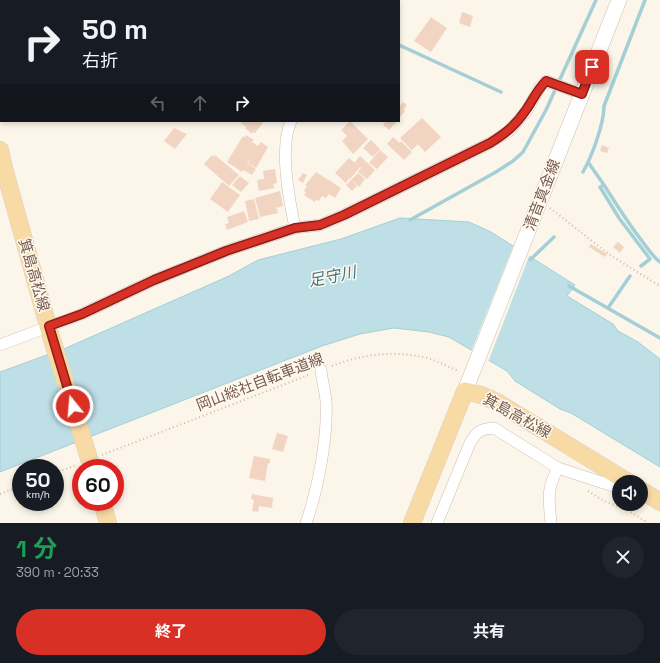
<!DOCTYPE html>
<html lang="ja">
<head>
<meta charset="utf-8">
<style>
  :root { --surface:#171b24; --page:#20242c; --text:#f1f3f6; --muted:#9ea1a6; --accent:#d93025 }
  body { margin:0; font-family:"Space Grotesk","Noto Sans JP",sans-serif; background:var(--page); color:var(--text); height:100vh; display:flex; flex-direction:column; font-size:15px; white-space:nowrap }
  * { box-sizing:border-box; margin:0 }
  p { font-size:13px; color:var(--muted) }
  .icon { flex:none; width:22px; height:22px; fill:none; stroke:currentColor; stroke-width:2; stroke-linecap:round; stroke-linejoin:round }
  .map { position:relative; height:523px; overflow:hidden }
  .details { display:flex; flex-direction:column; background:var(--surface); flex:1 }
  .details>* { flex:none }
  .top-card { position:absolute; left:0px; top:0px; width:400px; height:122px; box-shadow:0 2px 6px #0003; background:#171b24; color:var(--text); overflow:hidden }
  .buttons { position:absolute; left:612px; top:475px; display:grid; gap:8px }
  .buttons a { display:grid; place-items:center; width:36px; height:36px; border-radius:50%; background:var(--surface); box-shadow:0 2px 6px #0003; font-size:20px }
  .speed { position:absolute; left:12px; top:459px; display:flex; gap:8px; font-size:20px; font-weight:700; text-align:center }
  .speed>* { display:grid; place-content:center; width:52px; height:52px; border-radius:50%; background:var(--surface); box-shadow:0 2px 6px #0003; line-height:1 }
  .speed small { font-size:10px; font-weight:400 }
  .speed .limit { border:6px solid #d22; background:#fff; color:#111 }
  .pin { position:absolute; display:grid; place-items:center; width:34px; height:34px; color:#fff; margin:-17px; border-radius:8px; box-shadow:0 2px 6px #0006 }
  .me { position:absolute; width:44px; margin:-22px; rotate:343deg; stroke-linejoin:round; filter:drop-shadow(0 0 3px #0008) }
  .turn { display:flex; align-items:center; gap:14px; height:84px; padding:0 16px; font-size:18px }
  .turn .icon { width:52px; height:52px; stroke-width:2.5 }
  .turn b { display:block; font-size:28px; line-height:34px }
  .lanes { display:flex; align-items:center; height:38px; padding:0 16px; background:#0003; justify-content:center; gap:20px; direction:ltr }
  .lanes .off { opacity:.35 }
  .round { display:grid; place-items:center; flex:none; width:42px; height:42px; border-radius:21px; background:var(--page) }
  .headline { display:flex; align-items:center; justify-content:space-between; height:68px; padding:0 16px }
  h1 { font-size:24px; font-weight:700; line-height:30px; color:#1e9e55 }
  .cta { display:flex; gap:8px; margin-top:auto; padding:8px 16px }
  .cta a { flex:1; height:46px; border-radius:24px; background:var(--accent); color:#fff; font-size:16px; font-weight:700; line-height:46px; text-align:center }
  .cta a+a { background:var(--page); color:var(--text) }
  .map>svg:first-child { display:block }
  .water { fill:#bedfe6; stroke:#a4cfd7 }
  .pier { fill:#fcf5e9 }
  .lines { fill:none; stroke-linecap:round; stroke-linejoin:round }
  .stream { stroke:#a4cfd7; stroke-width:3.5 }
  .building { fill:#f1d5c2 }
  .minor-casing { stroke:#cebdaf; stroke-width:12 }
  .secondary-casing { stroke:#d1beac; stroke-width:16 }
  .primary-casing { stroke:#d9d1cd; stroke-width:18 }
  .path { stroke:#d6b8a4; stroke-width:2; stroke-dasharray:1 3; stroke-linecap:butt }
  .minor { stroke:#fff; stroke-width:11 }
  .secondary { stroke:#fff; stroke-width:15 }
  .primary { stroke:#f8daa4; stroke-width:17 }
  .route-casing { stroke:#8d1f18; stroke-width:10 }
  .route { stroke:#d93025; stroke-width:7 }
  .labels { text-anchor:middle; stroke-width:3; stroke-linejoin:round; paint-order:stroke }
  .street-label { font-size:15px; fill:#765c4d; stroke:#fff9f0 }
  .water-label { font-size:16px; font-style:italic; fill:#437782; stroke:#fff9f0 }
</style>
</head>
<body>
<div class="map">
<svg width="660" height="523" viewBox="0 0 660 523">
  <rect width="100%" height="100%" fill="#fcf5e9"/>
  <path class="water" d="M400,218L469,222L491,232L575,285L567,296L613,324L618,331L638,342L660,359V467L571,413L560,409L515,381L507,371L449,337L429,332L394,328L360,334L322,346L0,472V372L66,348L229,276L258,260L341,239Z"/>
  <path class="pier" d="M514,244L530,254L488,362L471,352Z"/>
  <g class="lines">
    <path class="stream" d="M291,0L292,1
      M399,45L501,92
      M588,162L604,185L600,187L619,218L650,259L641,266
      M583,172C592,156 604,124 604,106L645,0
      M604,185C616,204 628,223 642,241C648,249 653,257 660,262
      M410,220L496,172L513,161L523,152L546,110L596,0
      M530,260L554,237
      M569,286L660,338
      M608,308L630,276"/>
  </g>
  <path class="building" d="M462,12L473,16L470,27L459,23Z
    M431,17L447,28L431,52L414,41Z
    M403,102L407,105L404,109L405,111L399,118V107Z
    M422,118L441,137L425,152L418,144L412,150L400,138Z
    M242,121H261L263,123L255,133L253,132L252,134L245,128L246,127L241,123Z
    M350,121L368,139L353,154L342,141L347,136L341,130Z
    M386,121H397L389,130L383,125Z
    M174,128L187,134L175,149L164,141Z
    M246,135L254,140L252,142L258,146L261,142L268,147L256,168L248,163L251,157L247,163L256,169L252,175L243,170L242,172L227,162L243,136L245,138Z
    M393,137L400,143L401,141L412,152L404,160L387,144Z
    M371,140L380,149L373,157L363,148Z
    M602,145L609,148L607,153L600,151Z
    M380,150L388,157L377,169L369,163Z
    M212,155L214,157L215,155L239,175L229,186L204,164Z
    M360,156L375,170L367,179L358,172L361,168L360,167L350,179L349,178L346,183L335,173L349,158L359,166L355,162Z
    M275,169L277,183L273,184L274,188L259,191L257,180L264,179L263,171Z
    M316,172L341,188L335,198L329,194L326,198L322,196L319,201L316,200L315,202L304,195L306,192L304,191L307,186L305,185Z
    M303,173L307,175L303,183L298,180Z
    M358,173L365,179L359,187L351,180Z
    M240,176L249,183L241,192L232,185Z
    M351,180L357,186L352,191L346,185Z
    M222,182L240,195L228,212L210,199Z
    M280,191L283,206L276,208L273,198L276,209L277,208L278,213L260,217L255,198Z
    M254,199L259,219L249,221L245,201Z
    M244,211L248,222L227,230L225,224L229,223L227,217Z
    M618,242L624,247L620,253L613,247Z
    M591,244L607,254L605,257L589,247Z
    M277,433L288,436L283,452L272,449Z
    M254,456L270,459V464L268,463L265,481L249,478Z
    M252,494L273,498L272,508L259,506L258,512L252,511L254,500L251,499Z"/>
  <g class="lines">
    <g class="minor-casing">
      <path id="minor" d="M220,0L221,1
        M353,1L354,0
        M291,121C279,148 289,199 295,228
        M0,345L82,314L154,280L226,251L295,228L320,225L344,215L490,143L509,131L527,110L540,87L546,81L582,94
        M306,523C318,489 328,437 326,401C325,391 322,380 321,370
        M437,523L470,443C477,431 480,429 494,428L558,468L619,488
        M551,523C549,499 546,490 558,468"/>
    </g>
    <g class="secondary-casing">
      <path id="secondary" d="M465,391L619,0"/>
    </g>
    <g class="primary-casing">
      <path id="primary" d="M0,150L4,168L50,333L92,468
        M641,490L660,502
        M102,502L108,523
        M412,523L465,391L481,395L497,402L628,482"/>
    </g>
    <path class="path" d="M550,208L610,255L660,286
      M332,366C362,354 395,350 427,358C438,361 448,367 459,371
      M102,455L311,374
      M55,473L76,465
      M588,491L604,501L626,509L648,523
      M0,494L21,486"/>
    <use href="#minor" class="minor"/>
    <use href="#secondary" class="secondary"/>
    <use href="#primary" class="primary"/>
  </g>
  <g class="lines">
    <g class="route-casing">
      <path id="route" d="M73,406L49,326L82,314L154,280L226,251L295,228L320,225L344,215L490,143C506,133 515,126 526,110C533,100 537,90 546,81L582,94L592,67"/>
    </g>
    <use href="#route" class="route"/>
  </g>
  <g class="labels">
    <g class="street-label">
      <text transform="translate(542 195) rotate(-69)" y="5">清音真金線</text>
      <text transform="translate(34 275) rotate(74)" y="5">箕島高松線</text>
      <text transform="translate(260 382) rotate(-21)" y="5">岡山総社自転車道線</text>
      <text transform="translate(517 416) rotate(29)" y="5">箕島高松線</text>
    </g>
    <g class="water-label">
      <text transform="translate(332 276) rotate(-11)" y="6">足守川</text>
    </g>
  </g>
</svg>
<div class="buttons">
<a><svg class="icon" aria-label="sound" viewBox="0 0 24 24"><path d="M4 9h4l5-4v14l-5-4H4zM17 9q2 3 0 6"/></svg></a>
</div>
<div class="speed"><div>50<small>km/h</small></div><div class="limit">60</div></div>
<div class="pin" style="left:592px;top:67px;background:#d93025"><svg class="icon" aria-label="arrive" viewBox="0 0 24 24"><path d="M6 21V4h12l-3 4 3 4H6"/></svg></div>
<svg class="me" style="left:73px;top:406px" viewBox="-20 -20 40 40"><circle r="17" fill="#d93025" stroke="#fff" stroke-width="3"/><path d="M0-11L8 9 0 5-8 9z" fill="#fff"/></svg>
<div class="top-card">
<div class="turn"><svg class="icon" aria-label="right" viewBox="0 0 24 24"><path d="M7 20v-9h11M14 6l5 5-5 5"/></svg><div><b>50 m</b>右折</div></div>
<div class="lanes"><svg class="icon off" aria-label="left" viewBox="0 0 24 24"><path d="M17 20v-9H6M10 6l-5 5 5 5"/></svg><svg class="icon off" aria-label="ahead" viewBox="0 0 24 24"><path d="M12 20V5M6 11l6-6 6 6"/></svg><svg class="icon" aria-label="right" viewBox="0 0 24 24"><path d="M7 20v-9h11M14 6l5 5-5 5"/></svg></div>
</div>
</div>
<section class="details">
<div class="headline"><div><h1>1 分</h1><p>390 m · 20:33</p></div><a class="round"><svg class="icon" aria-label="close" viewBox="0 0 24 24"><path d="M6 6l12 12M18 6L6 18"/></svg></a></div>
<div class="cta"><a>終了</a><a>共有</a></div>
</section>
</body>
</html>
